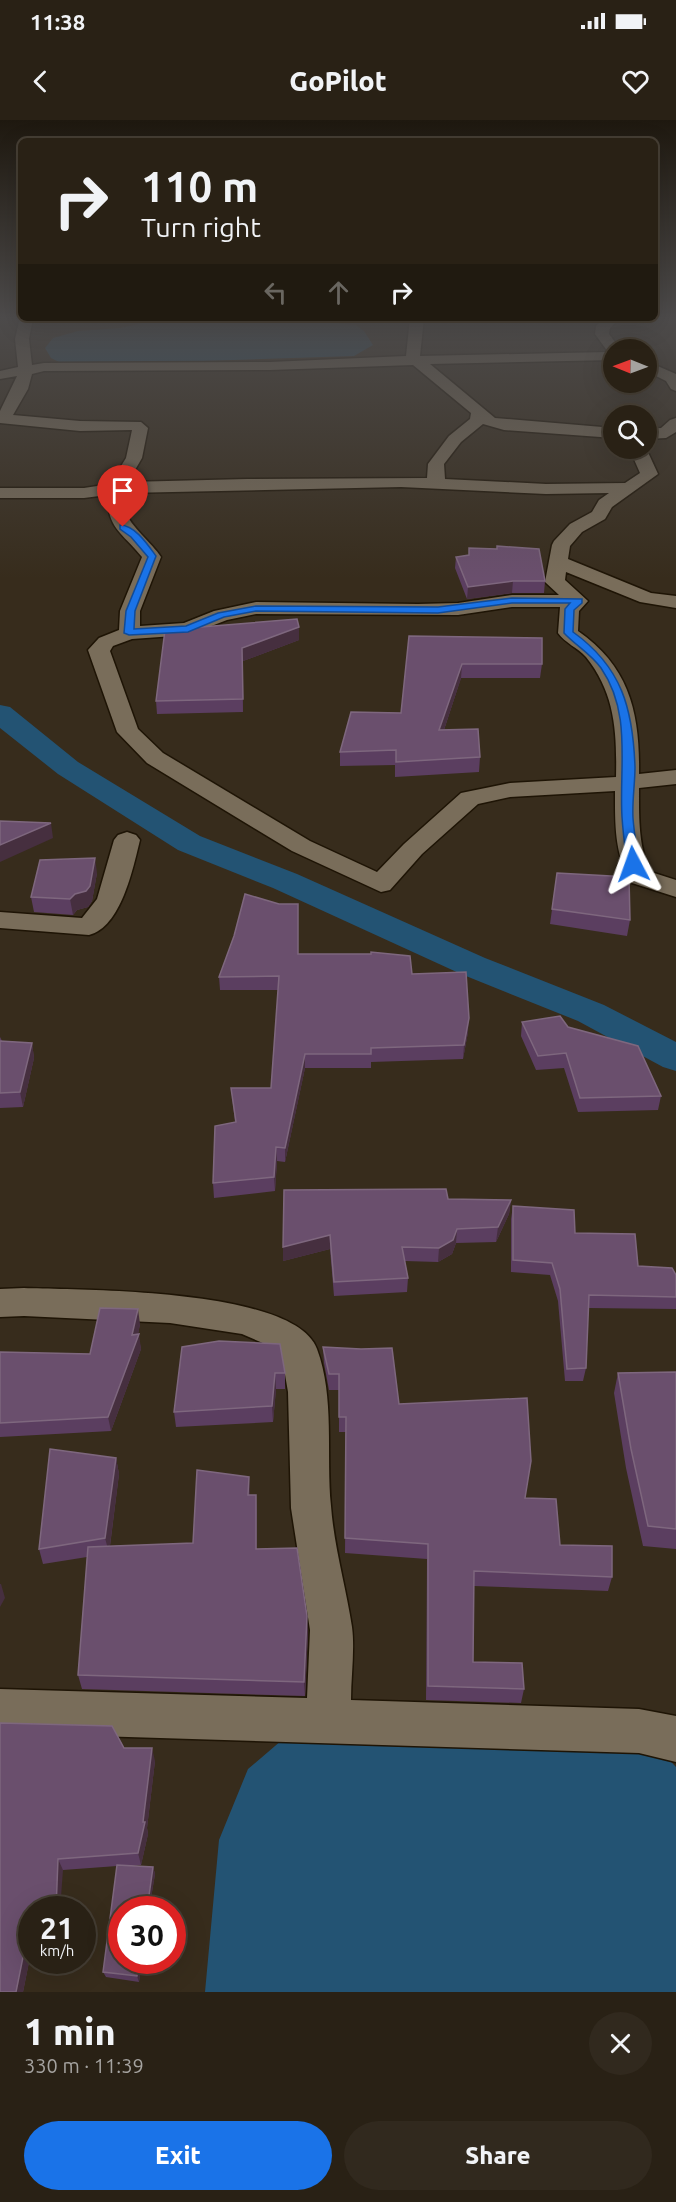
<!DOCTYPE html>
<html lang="en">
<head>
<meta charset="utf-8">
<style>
  :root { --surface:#292115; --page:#31291e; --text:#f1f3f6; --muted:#a5a3a0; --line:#453e34; --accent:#1a73e8 }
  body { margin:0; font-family:Ubuntu,sans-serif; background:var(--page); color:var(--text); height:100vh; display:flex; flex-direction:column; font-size:22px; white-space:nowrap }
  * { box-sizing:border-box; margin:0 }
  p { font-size:20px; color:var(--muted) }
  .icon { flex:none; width:33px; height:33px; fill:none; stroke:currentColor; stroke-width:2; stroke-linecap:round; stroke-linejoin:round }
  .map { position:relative; height:1872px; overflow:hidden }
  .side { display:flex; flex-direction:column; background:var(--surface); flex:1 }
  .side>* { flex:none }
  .top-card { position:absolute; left:18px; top:18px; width:640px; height:183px; border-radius:9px; box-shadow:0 6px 24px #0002,0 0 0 2px var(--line); background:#292115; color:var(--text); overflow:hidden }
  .needle { width:39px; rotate:271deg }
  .fabs { position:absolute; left:603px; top:219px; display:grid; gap:12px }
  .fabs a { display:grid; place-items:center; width:54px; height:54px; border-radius:50%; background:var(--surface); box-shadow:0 6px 24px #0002,0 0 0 2px var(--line); font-size:30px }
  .speed { position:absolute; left:18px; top:1776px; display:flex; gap:12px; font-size:30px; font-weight:700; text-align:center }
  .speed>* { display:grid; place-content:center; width:78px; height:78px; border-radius:50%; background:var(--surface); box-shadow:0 6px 24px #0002,0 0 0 2px var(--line); line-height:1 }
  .speed small { font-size:15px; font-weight:400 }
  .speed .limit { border:9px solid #d22; background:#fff; color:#111 }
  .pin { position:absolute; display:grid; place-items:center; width:51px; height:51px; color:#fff; margin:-62px -26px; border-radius:50% 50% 50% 0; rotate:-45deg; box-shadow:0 0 6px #0007 }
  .pin .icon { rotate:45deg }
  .me { position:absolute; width:66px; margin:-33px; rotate:356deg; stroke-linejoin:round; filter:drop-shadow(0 0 4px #0008) }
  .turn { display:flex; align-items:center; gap:21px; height:126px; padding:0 24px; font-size:27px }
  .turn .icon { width:78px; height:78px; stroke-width:2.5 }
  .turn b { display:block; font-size:42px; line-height:51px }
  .lanes { display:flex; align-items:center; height:57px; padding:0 24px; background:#0003; justify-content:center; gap:30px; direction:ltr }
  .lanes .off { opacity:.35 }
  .round { display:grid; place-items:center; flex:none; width:63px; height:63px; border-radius:32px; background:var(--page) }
  .summary { display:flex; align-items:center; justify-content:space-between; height:102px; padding:0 24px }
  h1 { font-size:36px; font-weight:800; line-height:45px }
  .button { display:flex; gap:12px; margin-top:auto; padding:12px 24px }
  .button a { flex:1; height:69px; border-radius:36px; background:var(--accent); color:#fff; font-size:24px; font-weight:800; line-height:69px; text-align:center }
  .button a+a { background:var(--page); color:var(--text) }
  .status { display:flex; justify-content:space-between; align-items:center; height:42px; padding:0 30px; background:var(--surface); direction:ltr }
  .status svg { height:16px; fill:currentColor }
  header { display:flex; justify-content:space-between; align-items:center; height:78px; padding:0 24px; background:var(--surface); font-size:27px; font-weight:800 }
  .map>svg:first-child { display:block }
  .water { fill:#235373 }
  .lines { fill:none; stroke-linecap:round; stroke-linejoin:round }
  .canal { fill:#235373; fill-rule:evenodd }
  .street-casing { stroke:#1e1405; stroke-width:3 }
  .street { fill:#796d5a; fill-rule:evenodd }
  .wall { fill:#5b3e60 }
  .shaded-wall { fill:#462f3f }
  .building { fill:#6a4f6d; stroke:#7e677e; stroke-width:1.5 }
  .route { fill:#1a73e8; stroke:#114b97; stroke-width:1.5 }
</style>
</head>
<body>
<div class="status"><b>11:38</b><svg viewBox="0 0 49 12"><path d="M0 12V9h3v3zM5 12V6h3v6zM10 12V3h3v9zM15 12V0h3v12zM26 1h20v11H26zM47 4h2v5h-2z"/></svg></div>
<header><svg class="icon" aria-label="back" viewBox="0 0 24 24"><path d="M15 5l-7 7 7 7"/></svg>GoPilot<svg class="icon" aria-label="heart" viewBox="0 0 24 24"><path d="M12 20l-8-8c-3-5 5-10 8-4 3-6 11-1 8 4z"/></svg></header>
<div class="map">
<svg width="676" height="1872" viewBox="0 0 676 1872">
  <rect width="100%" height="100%" fill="#372c1c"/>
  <path class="water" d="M288,200L356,205L364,211L373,225L354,236L144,243L59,242L51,238L45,228L53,218L78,211L120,208L153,201L217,202Z
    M282,1620L656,1626L676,1647V1872H205L219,1720L248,1649Z"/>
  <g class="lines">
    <path class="canal" d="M0,585L10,587L78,642L200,716L297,754L485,838L604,885L676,922V951L663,947L578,901L461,854L273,768L178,730L58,654L0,608Z"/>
    <g class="street-casing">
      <path id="street" d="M20,197L33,198L29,219L32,245L44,243L270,242L406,236L410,198H424L420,236L608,232L595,214L596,206L601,201L600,198H614L615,203L610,208L609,214L621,230H614V240L430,244L495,298L614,308V318L504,310L483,304L461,322L444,344L445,359L546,364L625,363L640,353L629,328H646L658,354L612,387L605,399L582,412L570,426L568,439L651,473L676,476V488L640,482L566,452L565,460L588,481L579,491L578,511C630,547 640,594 639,654L676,650V664L639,668C639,694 638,729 651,752L676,760V777L632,763C614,736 615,702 615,671L510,677L478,684L422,734L390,770L381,772L292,731L147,643L117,612L88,530L99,518L119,510L120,491L142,437C122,412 108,410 107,375L84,378H0V368H84L110,364L126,338L132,310L80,311L0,303V291L17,256L0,259V251L18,247L15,219ZM413,245L471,293L470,299L449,316L428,344L427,358L247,359L128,362L142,338L148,308L141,302L80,301L13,295L28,269L32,254L44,251L270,250ZM401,367L546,374L609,373L599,380L592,392L570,404L554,421L552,425L545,462L559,475H512L458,483L418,484L256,482L214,491L184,503L140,506V491L161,437C153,424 129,405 126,392C125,386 125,379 125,373ZM512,487H560L558,513C565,523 578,528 586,537C615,573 617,612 616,657L510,663L461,673L404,724L377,752L310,721L163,633L138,609L110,531L113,526L132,519L188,515L227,500L256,494L458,495Z
        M646,241L676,254V271L671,269L666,261L646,251Z
        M676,298V312L666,318L646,319V309L661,308L670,300Z
        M127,712L136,715L140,720C133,749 121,807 89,815L0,808V792L82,798L97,779L114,720L118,715Z
        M24,1168C81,1170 295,1168 317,1229C335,1277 326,1335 331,1386C334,1427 346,1467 352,1507C355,1530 351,1556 351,1580L639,1589L676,1596V1642L639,1633L0,1613V1569L307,1578L310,1510L291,1388L288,1272L282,1237L265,1224L242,1214L170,1203L24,1196L0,1197V1169Z"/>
    </g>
    <use href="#street" class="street"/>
  </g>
  <path class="wall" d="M497,429L545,461L544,473H512L467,479L455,448L456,437L468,435Z
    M299,507V520L243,541V592L157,594L156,581Z
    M409,516L542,544L540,558H461L444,610L480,637L479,652L395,657V645L340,646V632L401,593Z
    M97,753L92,781L88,787L77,790L73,795L34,792L31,777Z
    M557,753L630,800L627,816L550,804Z
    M298,834L412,854L468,912L463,939L371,942V948H305L285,1042L277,1041L275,1071L214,1078L213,1063L235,1002L231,968H271L278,870H220L219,857Z
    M522,902L568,907L661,976L658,990L578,992L564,948L536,950L521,916Z
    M0,917L2,921L32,923L34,938L23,987L0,988Z
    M448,1079L511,1080L509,1094L496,1122L456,1123L452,1134L438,1142L405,1141L408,1158L407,1172L334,1176L330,1129L283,1141V1127Z
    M513,1086L575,1113L638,1146L676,1155V1189L588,1188L586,1248L583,1261H565L558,1181L550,1155L511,1152V1099Z
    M140,1204L138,1214L141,1229L111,1311L0,1317V1232L90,1234Z
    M182,1227L285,1253V1269H276L273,1302L176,1307L174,1292Z
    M323,1227L525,1378L560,1425L612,1457L608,1471L474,1466L473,1542L524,1569L521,1583L426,1580L427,1439L345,1433L346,1312H339V1270H329L324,1243Z
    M676,1252V1429L643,1426L626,1348L614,1273L618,1253Z
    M116,1338L119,1354L110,1426L193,1423L250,1375L257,1391V1429L308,1510L305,1576L82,1569L78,1555L87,1437L43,1444L39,1429Z
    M0,1603L124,1628L155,1641L147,1708L148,1714L141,1745L130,1746L153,1747L155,1754L149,1790H122L142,1840L139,1862L106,1857L103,1852L117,1746L63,1750L32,1790V1837H30L23,1872Z"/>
  <path class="shaded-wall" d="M513,461L512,473L467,479L468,467Z
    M299,507V520L243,541V592L242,528Z
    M462,544L461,558L439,625V610Z
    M51,703L53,718L0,742V725Z
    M95,738L97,753L92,781L88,787L77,790L73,795L70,779L75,774Z
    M469,898L468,912L463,939L464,925Z
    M32,923L34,938L23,987L20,972Z
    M305,934V948L285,1042V1028Z
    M276,1027L277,1041L275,1071L274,1057Z
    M511,1080L509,1094L496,1122L498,1107Z
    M457,1109L456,1123L452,1134L438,1142L439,1128Z
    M330,1115V1129L283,1141V1127Z
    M138,1189L140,1204L137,1220L139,1214L141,1229L111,1311L108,1297L132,1215Z
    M275,1253L276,1269L273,1302L272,1286Z
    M116,1338L119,1354L109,1433L105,1418Z
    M249,1357L250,1373L249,1390L248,1375Z
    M256,1375L257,1391V1444L256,1429Z
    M0,1464H1L5,1478L0,1487Z
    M307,1496L308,1510L305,1576L304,1562Z
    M152,1628L155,1641L147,1708L148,1714L141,1745L138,1733L143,1702Z
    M58,1739L63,1750L60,1790H56Z
    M153,1747L155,1754L149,1790H147Z
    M25,1827L30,1837L23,1872H16Z
    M139,1840H142L139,1862L137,1856Z"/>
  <path class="building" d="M497,426L539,429L545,461H513L468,467L456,437L469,435V428L497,429Z
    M297,499L299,507L242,528L243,579L156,581L165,510Z
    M409,516L542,518V544H462L439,610L478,609L480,637L396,642V630L340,632L351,592L401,593Z
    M0,701L51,703L0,725Z
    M95,738L90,766L86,771L75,774L70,779L31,777L40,740Z
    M557,753L629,757L630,800L552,789Z
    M245,774L279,784H298V834H371V832L410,836L412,854L466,852L469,898L464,925L371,928V934H305L285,1028L276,1027L274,1057L213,1063L215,1006L236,1002L231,968H271L279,856L219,857L234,816Z
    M560,896L568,907L638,926L661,976L580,978L566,933L538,936L522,902Z
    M0,921L32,923L20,972L0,973Z
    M446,1069L448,1079L511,1080L498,1107L457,1109L453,1120L439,1128L402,1127L408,1158L334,1162L330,1115L283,1127L284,1070Z
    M513,1086L574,1090L575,1113L635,1114L638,1146L672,1148L676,1155V1177L589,1175L586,1248L567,1249L560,1169L552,1143L513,1140Z
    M100,1188L138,1189L132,1215L139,1214L108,1297L0,1303V1232L90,1234Z
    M219,1221L280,1224L285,1253H275L272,1286L174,1292L182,1227Z
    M323,1227L361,1229L392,1228L399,1284L527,1278L531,1341L525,1378L556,1379L560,1425L612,1426V1457L474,1451L473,1542L522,1543L524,1569L428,1566V1424L345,1418L346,1297H339V1254H329Z
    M676,1252V1409L648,1406L631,1329L618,1253Z
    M50,1329L116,1338L105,1418L39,1429Z
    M197,1350L249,1357L248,1375H256V1429L297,1428L307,1496L304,1562L78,1555L88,1427L193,1423Z
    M0,1603L112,1606L124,1628H152L143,1702H145L138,1733L58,1739L56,1790H32V1828L25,1827L16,1872H0Z
    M117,1745L153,1747L147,1790H122V1840H139L137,1856L103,1852Z"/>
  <linearGradient id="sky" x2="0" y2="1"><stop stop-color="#1e180f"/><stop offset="0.43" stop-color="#4d4b4b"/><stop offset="1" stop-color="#4d4b4b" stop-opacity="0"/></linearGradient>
  <rect width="676" height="459" fill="url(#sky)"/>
  <path class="route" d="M120,405C135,405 148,425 156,436L135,491L134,509L186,506L218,493L256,486L438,487L512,478L582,479V483L574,490L573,512C622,547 633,589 635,647C635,664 632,681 633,698C634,713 637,728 639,744L633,747L627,744C625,728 623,713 622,697C619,646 632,593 601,548C590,533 575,525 564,513L565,489L570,483H512L438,493L256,491L224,497L188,512L129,515L124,513L126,491L148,437L131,417L120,409Z"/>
</svg>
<div class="fabs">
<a><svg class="needle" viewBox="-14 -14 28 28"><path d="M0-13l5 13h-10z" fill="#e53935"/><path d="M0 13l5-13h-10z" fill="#a5a3a0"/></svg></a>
<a><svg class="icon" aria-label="search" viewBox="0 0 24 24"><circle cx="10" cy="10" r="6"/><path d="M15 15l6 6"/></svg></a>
</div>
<div class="speed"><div>21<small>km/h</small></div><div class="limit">30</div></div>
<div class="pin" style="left:123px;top:407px;background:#d93025"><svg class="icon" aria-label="arrive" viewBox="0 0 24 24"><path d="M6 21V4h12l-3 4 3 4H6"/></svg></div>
<svg class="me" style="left:633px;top:744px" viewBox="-20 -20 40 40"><path d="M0-17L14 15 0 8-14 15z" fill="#1a73e8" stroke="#fff" stroke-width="4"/></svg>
<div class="top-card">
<div class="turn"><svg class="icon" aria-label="right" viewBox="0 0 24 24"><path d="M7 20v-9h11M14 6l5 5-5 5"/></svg><div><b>110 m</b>Turn right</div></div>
<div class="lanes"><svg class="icon off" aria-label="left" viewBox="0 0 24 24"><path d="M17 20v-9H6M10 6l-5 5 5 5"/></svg><svg class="icon off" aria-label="ahead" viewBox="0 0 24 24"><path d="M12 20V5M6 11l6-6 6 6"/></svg><svg class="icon" aria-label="right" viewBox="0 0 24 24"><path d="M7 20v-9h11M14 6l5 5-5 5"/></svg></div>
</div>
</div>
<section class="side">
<div class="summary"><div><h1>1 min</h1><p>330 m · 11:39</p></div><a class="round"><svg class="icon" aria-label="close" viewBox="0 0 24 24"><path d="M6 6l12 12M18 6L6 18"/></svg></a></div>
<div class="button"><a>Exit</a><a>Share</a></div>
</section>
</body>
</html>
